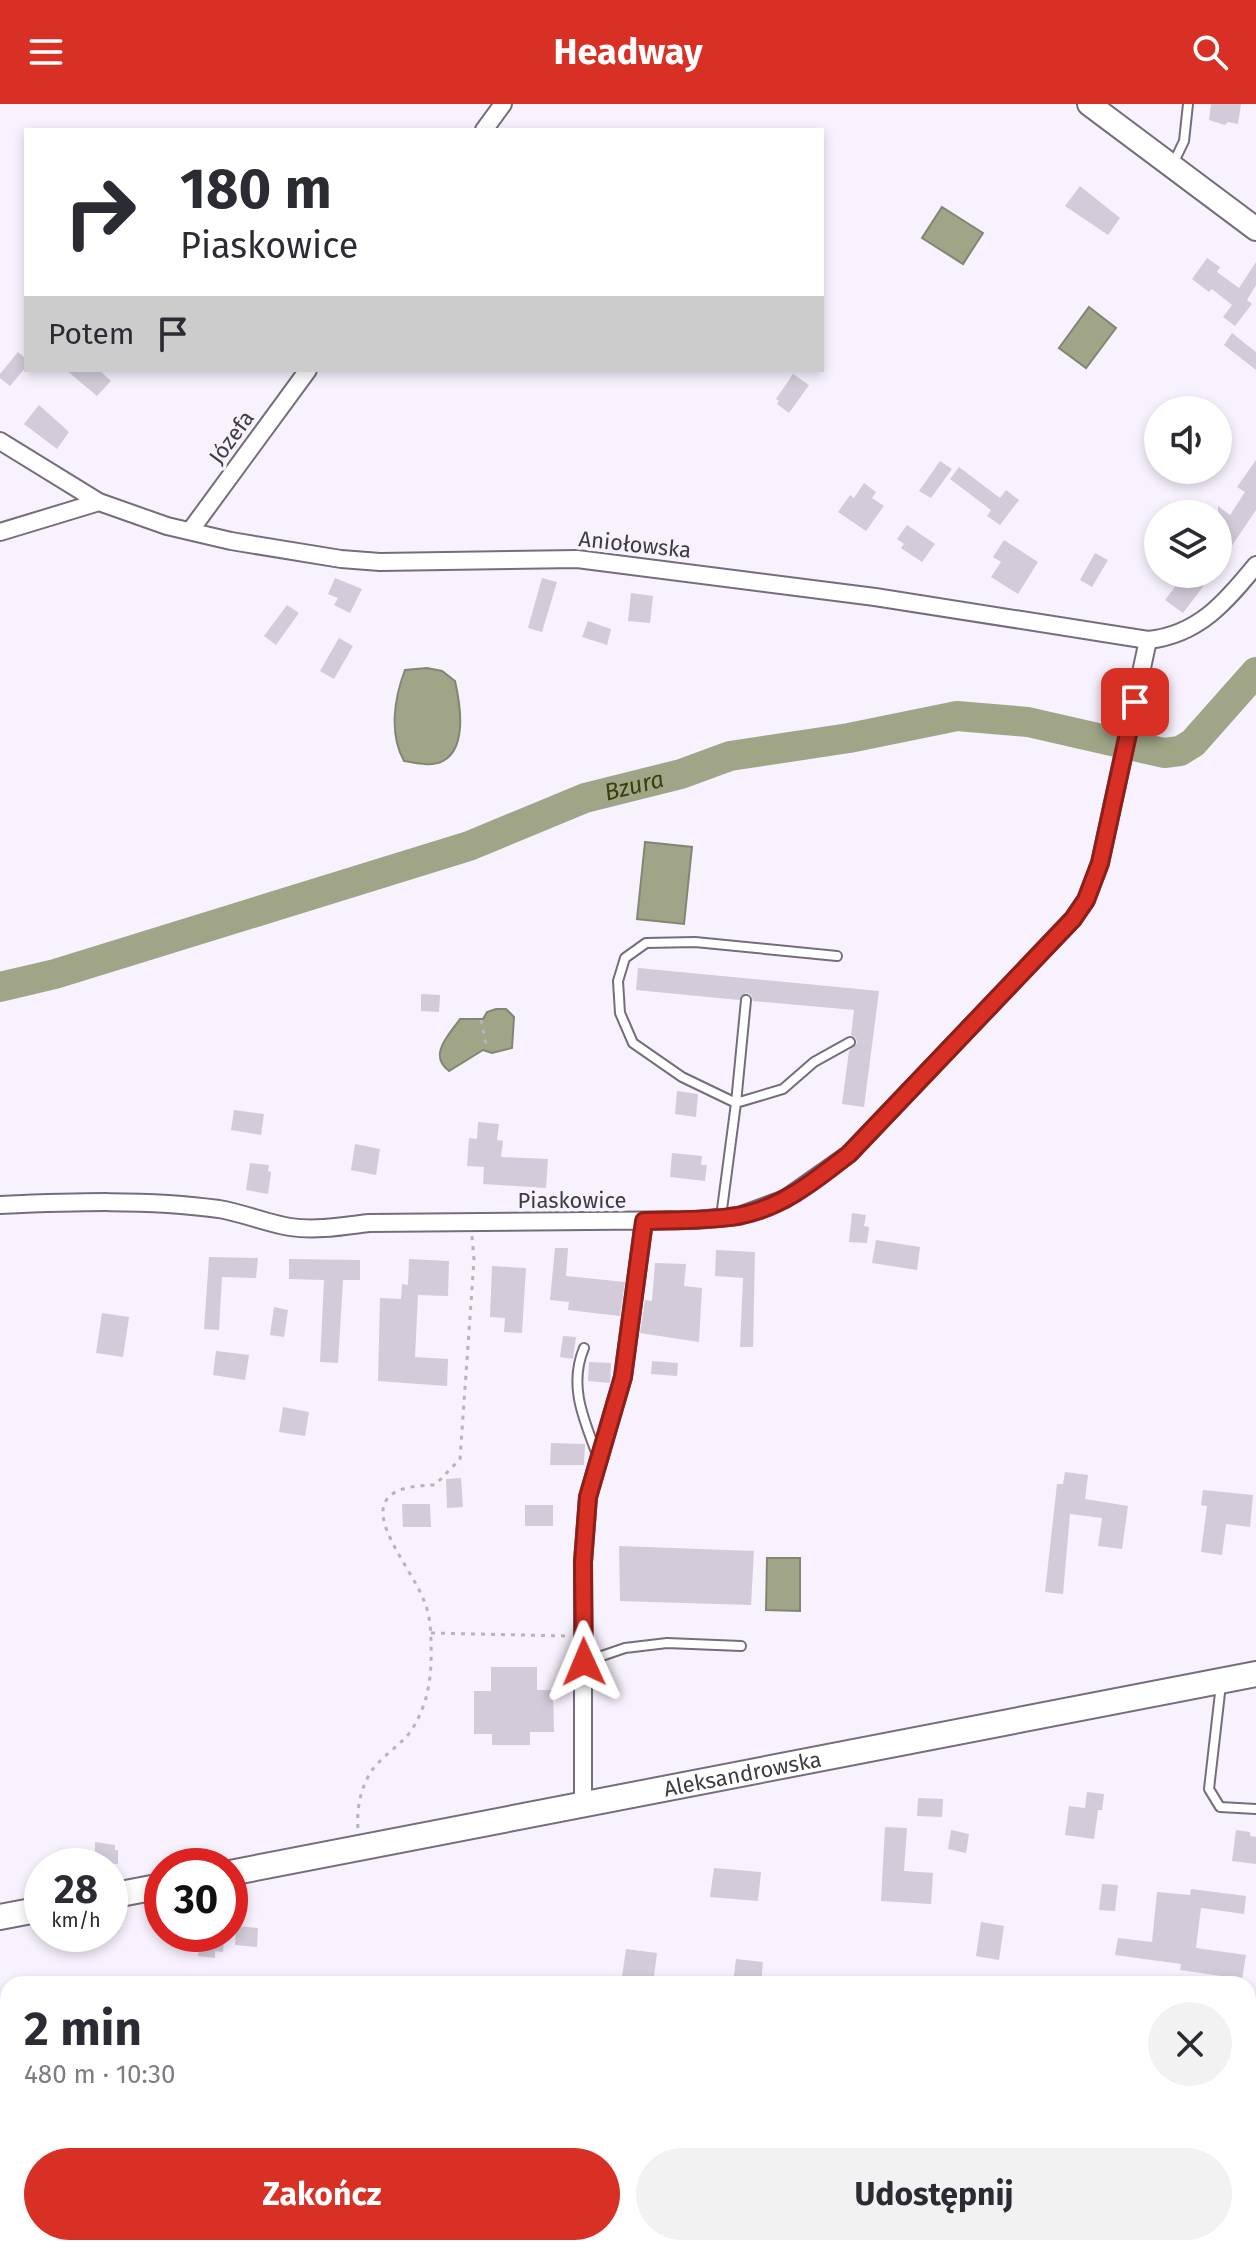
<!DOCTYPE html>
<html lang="pl">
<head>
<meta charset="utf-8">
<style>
  :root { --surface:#fff; --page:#f2f2f3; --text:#2b2b33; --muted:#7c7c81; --accent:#d93025 }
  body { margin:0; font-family:"Fira Sans",sans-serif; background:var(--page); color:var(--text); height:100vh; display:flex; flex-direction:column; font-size:30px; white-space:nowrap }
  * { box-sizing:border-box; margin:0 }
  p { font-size:26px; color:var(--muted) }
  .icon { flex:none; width:44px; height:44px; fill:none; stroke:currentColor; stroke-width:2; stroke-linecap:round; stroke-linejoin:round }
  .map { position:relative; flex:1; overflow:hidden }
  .details { position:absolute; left:0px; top:1872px; width:1256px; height:280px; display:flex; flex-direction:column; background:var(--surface); border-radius:24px 24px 0 0; box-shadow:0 4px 12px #0003 }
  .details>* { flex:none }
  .hud { position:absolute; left:24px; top:24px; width:800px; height:244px; border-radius:0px; box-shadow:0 4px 12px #0003; background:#fff; color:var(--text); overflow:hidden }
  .tools { position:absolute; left:1144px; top:292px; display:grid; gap:16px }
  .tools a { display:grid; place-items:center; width:88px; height:88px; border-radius:50%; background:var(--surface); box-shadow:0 4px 12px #0003; font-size:40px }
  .speed { position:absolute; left:24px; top:1744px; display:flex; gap:16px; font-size:40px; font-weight:700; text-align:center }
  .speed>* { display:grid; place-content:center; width:104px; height:104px; border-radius:50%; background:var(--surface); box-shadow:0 4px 12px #0003; line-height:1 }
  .speed small { font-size:20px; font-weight:400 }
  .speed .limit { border:12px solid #d22; background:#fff; color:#111 }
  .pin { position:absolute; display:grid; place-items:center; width:68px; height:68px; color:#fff; margin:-34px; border-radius:16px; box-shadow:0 4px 12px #0006 }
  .me { position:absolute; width:88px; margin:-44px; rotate:359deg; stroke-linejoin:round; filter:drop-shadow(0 0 6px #0008) }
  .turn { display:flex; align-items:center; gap:28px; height:168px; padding:0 24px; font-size:36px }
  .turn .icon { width:104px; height:104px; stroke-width:2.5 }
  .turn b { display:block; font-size:56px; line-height:68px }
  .then { display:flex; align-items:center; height:76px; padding:0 24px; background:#0003; gap:16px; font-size:30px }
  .round { display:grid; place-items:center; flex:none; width:84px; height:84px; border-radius:42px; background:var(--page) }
  .summary { display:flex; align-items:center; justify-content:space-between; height:136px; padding:0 24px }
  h1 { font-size:48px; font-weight:700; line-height:60px }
  .button { display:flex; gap:16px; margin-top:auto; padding:16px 24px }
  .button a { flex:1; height:92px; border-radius:48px; background:var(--accent); color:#fff; font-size:32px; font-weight:700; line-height:92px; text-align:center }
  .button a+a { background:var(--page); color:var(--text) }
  header { display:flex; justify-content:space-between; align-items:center; height:104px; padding:0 24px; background:var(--accent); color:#fff; font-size:36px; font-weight:700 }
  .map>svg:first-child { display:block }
  .water { fill:#a0a588; stroke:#838573; stroke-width:2 }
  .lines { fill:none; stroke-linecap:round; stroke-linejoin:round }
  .river { stroke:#a0a588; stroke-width:30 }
  .building { fill:#d3cbda }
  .service-casing { stroke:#756d7b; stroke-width:12 }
  .minor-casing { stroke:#756d7b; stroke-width:20 }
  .tertiary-casing { stroke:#756d7b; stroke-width:26 }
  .secondary-casing { stroke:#756d7b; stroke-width:28 }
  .path { stroke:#b9b3be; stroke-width:3; stroke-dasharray:4 6; stroke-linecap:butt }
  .service { stroke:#fff; stroke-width:8 }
  .minor { stroke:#fff; stroke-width:16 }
  .tertiary { stroke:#fff; stroke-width:22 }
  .secondary { stroke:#fff; stroke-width:24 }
  .route-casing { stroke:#8d1f18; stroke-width:20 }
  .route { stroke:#d93025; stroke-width:14 }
  .labels { text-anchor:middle; stroke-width:7; stroke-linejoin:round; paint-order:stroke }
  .street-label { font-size:22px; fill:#3e3b41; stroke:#f8f1fe }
  .water-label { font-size:24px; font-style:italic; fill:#3c400e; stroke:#f8f1fe }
</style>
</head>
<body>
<header><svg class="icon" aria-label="menu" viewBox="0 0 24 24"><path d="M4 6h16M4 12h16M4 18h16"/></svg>Headway<svg class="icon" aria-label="search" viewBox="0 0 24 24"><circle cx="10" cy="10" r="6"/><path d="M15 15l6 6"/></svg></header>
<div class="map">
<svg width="1256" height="2152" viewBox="0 0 1256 2152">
  <rect width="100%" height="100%" fill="#f8f1fe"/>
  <path class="water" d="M942,103L983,129L963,160L922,134Z
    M1089,203L1116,224L1086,264L1059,244Z
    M427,564L442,567L455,577C460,599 468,643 443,657C432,663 416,659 404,657C389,630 394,595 405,566Z
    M645,738L692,743L684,820L637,815Z
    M496,905H506L514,913L512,944L492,949L483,946L449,967C428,951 448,932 460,915H483L487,908Z
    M767,1454H800V1507L766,1506Z"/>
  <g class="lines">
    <path class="river" id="s1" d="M0,883L55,870L469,742L585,694L681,670L730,652L849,634L957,612L1028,618L1164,649L1180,647L1193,639L1256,568"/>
  </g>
  <path class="building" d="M1211,0H1241L1238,20L1228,18L1225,21L1209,16Z
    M1080,82L1120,114L1108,131L1065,102Z
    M1207,154L1220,163L1217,168L1239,184L1256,158V181L1247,196L1252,200L1235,222L1223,213L1232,201L1212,185L1209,188L1192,175Z
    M1232,229L1256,248V266L1224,241Z
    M18,248L26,255V263L10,282L0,274V270Z
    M66,266H99L111,277L97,292Z
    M793,270L809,281L789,309L777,300L779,297L776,295Z
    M39,301L69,328L57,345L24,320Z
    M1256,356V406L1229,446L1218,439V402L1230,411L1245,388L1237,383Z
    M940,357L952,365L931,394L919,387Z
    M959,363L1000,394L1006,386L1019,396L1000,421L987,412L991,406L950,375Z
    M864,379L876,388L872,394L884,402L866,427L838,408L850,391L854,394Z
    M907,421L935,440L922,458L901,444L904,440L897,435Z
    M1004,436L1038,458L1018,490L991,473L1001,458L993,453Z
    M1095,449L1108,456L1092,483L1080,476Z
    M1185,470H1200L1208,476L1183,509L1165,496Z
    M335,474L362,485L350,509L334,501L338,494L328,490Z
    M542,474L557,478L542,528L528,524Z
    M631,489L653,492L650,519L628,517Z
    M287,501L299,509L276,541L264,532Z
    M588,517L611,525L607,541L582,533Z
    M339,534L353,542L334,575L320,567Z
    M638,864L879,887L864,1003L842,1000L849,947L857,939L856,934L851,931L854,906L753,897L751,891L746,889L739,896L636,886Z
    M421,890L440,891L439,908L421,907Z
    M677,987L698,990L696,1013L675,1010Z
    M234,1006L264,1010L261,1031L231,1026Z
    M478,1018L499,1020L497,1036L503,1037L501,1053L548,1055L546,1084L483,1080L484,1063L467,1062L469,1034L477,1035Z
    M355,1040L380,1045L376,1071L351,1066Z
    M672,1049L702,1052L701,1061H707L705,1077L670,1073Z
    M250,1059L269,1061L268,1067L271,1068L268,1090L246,1086Z
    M852,1109L866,1111L864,1122L869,1123L867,1139L849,1138Z
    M876,1136L920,1143L917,1166L872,1159Z
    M555,1144H568L566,1172L625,1178L620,1212L568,1206L569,1198L550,1196Z
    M716,1146L755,1148L753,1243H740L743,1174L715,1172Z
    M209,1153L258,1154L256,1174L222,1173L219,1226L204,1225Z
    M289,1155L360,1156V1176H343L338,1259L320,1258L324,1176L289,1175Z
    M409,1155L449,1157L448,1192L418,1191L415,1253L448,1255L447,1282L378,1277L380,1194L401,1195L402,1180L408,1181Z
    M655,1159L686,1160L684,1182L702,1184L699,1238L640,1229L645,1196L652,1197Z
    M492,1162L526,1164L522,1229L504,1228L505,1214L490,1213Z
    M274,1203L288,1206L284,1233L270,1231Z
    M102,1209L129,1213L123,1253L96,1249Z
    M563,1232L576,1233L573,1255L560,1253Z
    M216,1247L249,1251L245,1276L213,1271Z
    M652,1257L678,1259L677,1272L651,1270Z
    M589,1258L611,1259L610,1279L588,1277Z
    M283,1303L309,1308L305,1332L279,1328Z
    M551,1339L585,1340L584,1361H550Z
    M1065,1368L1088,1371L1085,1395L1128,1402L1122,1445L1098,1442L1102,1414L1070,1410L1063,1490L1045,1488L1057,1380H1063Z
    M461,1374L463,1403L447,1404L446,1375Z
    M1203,1386L1253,1391L1250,1423L1226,1420L1222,1451L1201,1448L1207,1402L1201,1401Z
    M402,1400H430L431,1423H403Z
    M525,1401H553V1422H525Z
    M619,1442L754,1447L751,1501L620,1497Z
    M491,1563H537V1586H553L554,1628H530V1641H492V1630H474V1587H491Z
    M1087,1688L1104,1690L1102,1706H1098L1094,1735L1065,1731L1069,1702L1085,1704Z
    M918,1694L943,1695L942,1713L917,1712Z
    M885,1723L907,1724L904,1767L933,1769L931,1800L881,1797Z
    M951,1726L969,1730L966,1749L948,1745Z
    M1236,1726L1250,1728V1732L1256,1733V1760L1232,1757Z
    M95,1738L115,1741V1746H118V1760L95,1759Z
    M714,1764L761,1768L758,1797L710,1793Z
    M1102,1780L1118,1781L1115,1807L1099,1806Z
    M1191,1785L1246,1792L1244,1810L1201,1804L1196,1844L1246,1851L1242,1875L1180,1866L1181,1860L1115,1851L1118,1834L1152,1838L1157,1788L1190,1791Z
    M981,1818L1004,1822L999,1856L976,1852Z
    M236,1822L258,1824L257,1843L235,1841Z
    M200,1830H225L223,1848L215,1847V1854L198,1852Z
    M626,1845L657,1849L653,1880H621Z
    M736,1855L763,1858L761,1880H733Z"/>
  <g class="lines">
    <g class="service-casing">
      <path id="service" d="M1172,62L1184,37L1188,0
        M837,852L695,838L646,839L625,854L618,877L620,909L633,939L682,973L736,999L783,985L814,958L850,938
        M721,1113L736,999L746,896
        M584,1244C568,1282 584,1316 598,1353
        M584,1558L625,1544L667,1539L741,1542
        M1221,1580L1209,1685L1220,1703L1256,1705"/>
    </g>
    <g class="minor-casing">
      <path id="minor" d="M484,26L503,0
        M0,337L99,398L167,422L231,437L341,455L380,458L577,455L875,493L1148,536C1198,531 1226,498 1256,461
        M190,427L308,266
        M0,428L99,398
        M0,1101C72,1098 148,1095 219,1105C243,1109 266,1119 290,1123C316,1127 344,1122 369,1119L696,1116L739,1112L785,1095L849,1050L1073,815L1086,796L1100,759L1148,536
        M583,1701V1458L588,1393L623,1273L644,1117"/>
    </g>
    <g class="tertiary-casing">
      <path id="tertiary" d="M1089,0L1256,125"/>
    </g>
    <g class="secondary-casing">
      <g id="secondary">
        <path id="s2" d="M230,1769L1256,1570"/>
        <path d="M110,1792L162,1782"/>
        <path d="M0,1813L42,1805"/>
      </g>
    </g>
    <path class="path" d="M481,916L487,945
      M431,1529L567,1532
      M358,1724C356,1701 363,1673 380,1657C391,1646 402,1639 411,1627C429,1599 432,1571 431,1539C431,1528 430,1513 426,1502C411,1456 332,1382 435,1381L460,1355L474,1156L472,1132"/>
    <use href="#service" class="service"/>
    <use href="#minor" class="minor"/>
    <use href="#tertiary" class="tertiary"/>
    <use href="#secondary" class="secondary"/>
  </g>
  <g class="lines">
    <g class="route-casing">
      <path id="route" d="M584,1558L583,1458L588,1393L623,1273L644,1117C675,1116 706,1117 737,1112C780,1105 816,1076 849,1050L1073,815L1086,796L1100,759L1135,598"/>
    </g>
    <use href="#route" class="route"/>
  </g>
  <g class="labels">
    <g class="street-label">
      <text transform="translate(231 333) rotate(-54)" y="8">Józefa</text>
      <text transform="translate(635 440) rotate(6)" y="8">Aniołowska</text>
      <text x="572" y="1104">Piaskowice</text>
      <text dy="8" stroke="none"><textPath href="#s2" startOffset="522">Aleksandrowska</textPath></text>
    </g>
    <g class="water-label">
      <text dy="8" stroke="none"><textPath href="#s1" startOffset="666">Bzura</textPath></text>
    </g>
  </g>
</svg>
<div class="tools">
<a><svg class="icon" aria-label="sound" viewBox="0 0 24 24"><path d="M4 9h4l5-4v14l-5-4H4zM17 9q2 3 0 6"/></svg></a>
<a><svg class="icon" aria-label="layers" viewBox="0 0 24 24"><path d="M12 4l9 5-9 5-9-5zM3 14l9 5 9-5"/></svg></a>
</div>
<div class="speed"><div>28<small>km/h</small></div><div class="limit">30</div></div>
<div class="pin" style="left:1135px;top:598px;background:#d93025"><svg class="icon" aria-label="arrive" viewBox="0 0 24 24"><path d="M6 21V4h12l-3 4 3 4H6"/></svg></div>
<svg class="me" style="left:584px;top:1558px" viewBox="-20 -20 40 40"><path d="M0-17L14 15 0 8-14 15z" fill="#d93025" stroke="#fff" stroke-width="4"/></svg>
<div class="hud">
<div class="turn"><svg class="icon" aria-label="right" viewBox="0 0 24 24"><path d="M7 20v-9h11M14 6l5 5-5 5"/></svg><div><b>180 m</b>Piaskowice</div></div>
<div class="then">Potem<svg class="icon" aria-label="arrive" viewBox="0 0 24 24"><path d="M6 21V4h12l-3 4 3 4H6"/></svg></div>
</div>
<section class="details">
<div class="summary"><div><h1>2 min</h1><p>480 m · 10:30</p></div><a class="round"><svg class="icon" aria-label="close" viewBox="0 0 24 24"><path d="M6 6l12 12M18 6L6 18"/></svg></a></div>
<div class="button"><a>Zakończ</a><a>Udostępnij</a></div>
</section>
</div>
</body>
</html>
